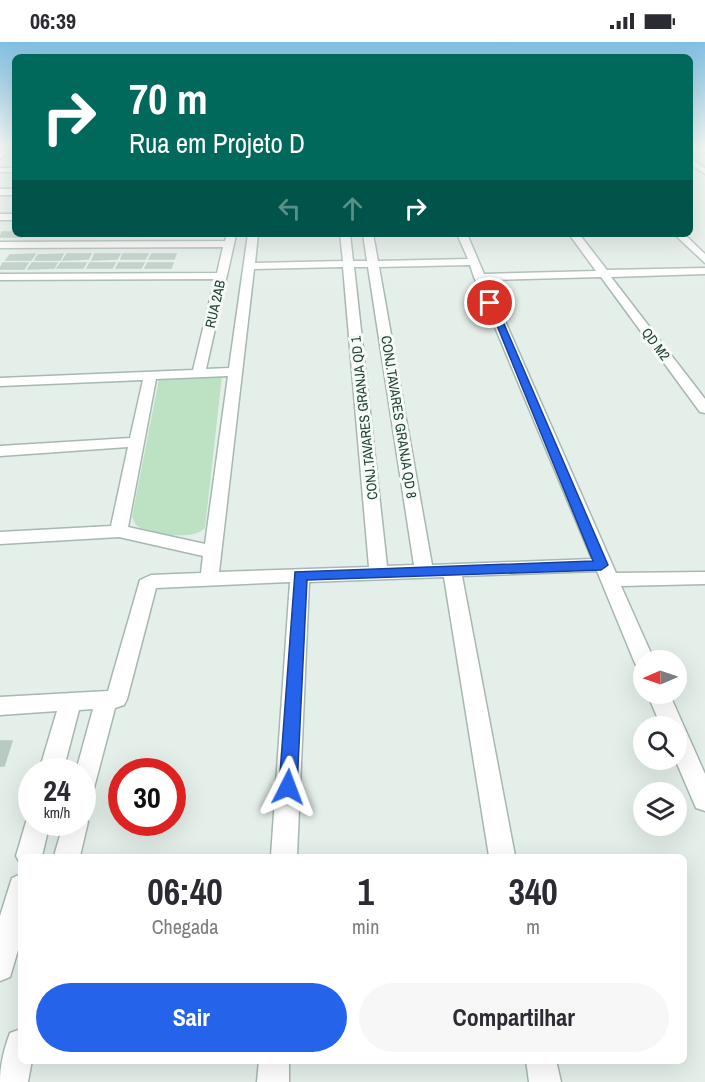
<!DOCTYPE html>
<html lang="pt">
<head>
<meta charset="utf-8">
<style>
  :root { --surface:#fff; --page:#f7f7f7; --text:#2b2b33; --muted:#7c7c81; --accent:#2563eb }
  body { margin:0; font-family:"Archivo Narrow",sans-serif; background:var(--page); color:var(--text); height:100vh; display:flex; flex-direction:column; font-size:22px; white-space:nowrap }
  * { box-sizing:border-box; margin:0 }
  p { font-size:20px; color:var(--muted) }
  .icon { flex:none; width:33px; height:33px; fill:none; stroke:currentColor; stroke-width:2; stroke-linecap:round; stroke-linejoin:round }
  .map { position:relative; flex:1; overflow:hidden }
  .drawer { position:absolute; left:18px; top:812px; width:669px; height:210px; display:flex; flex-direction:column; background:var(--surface); border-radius:9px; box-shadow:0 6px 24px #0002 }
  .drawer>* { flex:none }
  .hud { position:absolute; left:12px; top:12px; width:681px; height:183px; border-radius:9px; box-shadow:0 6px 24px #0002; background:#00695c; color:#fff; overflow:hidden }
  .needle { width:39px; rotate:268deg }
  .tools { position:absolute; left:633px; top:608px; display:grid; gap:12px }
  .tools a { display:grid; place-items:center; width:54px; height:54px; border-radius:50%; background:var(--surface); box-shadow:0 6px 24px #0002; font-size:30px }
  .speed { position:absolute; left:18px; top:716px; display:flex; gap:12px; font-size:30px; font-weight:700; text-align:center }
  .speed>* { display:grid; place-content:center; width:78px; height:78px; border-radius:50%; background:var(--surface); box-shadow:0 6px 24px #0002; line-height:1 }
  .speed small { font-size:15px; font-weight:400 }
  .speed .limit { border:9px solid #d22; background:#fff; color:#111 }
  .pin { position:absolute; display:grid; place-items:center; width:51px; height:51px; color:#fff; margin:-26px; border:3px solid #fff; border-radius:50%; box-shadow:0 2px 6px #0007 }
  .me { position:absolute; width:66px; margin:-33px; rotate:3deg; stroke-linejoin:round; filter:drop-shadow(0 0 4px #0008) }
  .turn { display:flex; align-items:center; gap:21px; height:126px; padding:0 18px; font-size:27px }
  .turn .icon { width:78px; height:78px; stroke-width:2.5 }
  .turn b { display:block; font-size:42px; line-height:51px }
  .lanes { display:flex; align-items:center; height:57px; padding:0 18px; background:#0003; justify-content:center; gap:30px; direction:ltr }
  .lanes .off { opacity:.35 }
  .eta { display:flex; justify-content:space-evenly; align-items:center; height:102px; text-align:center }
  .eta b { font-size:36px; font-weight:800; line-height:42px }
  .action { display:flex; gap:12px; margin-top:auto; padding:12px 18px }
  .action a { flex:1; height:69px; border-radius:36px; background:var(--accent); color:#fff; font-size:24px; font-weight:800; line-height:69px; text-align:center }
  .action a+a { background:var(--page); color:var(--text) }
  .status { display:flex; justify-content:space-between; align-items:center; height:42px; padding:0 30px; background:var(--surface); direction:ltr }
  .status svg { height:16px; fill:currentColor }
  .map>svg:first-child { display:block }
  .green { fill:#bce2c3 }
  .building { fill:#b9cac2; stroke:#b6c9c0; stroke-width:1.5 }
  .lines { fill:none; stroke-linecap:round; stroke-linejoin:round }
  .minor-casing { stroke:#a6b8b0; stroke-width:3 }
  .minor { fill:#fff; fill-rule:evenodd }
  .route { fill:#2563eb; stroke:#184099; stroke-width:1.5 }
  .labels { text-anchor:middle; stroke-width:6; stroke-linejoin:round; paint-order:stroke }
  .far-street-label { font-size:14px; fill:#214338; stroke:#f6fbf8 }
</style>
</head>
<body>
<div class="status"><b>06:39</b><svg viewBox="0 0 49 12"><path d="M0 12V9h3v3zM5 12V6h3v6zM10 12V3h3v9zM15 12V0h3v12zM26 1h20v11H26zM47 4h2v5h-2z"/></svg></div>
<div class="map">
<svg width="705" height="1040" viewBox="0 0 705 1040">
  <rect width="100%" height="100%" fill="#e4efe9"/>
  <path class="green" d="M222,334L205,486C192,499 157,492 141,486L136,483L132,475L159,337Z"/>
  <path class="building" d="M2,190H15L24,192L22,195H0Z
    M35,212L31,218H6L10,213Z
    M63,212L60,218H35L38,213Z
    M67,212H91L88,217L63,218Z
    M95,212H120L117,217L92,218Z
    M123,212H148L145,217H121Z
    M152,212H176L174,217H149Z
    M3,221H28L24,227H0Z
    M32,221H57L54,226L28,227Z
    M61,221H86L83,226H57Z
    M90,221H115L112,226H87Z
    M119,221H144L141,226H116Z
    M148,221H173L171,226H145Z
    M0,699H12L4,724H0Z"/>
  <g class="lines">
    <g class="minor-casing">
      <path id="minor" d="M7,105H15L0,117V111Z
        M705,106V110L690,111V107Z
        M690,116L705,126V132L690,122Z
        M0,126H15V130H0Z
        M0,147H15V153H0Z
        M0,172H15V178H0Z
        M227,192L236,193L206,327L229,326L248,192H258L255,221L343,219L340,192H350L353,219H367L363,192H373L378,219L468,217L457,192H467L484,232L596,229L569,192H579L607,228L705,226V232L611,235L705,357V371L700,370L601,235L487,238L616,531L705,530V542L621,544L654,618H644V627L637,625L634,619L597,529L462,534L515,814H489L444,535L309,540L297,814H271L290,540L156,546L127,657L124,663L115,666L90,761L82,764V729H76L93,667L79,668L63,729H39L57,669L0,673V655L108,649L140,538L151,533L201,531L203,514L119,495L0,502V490L111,484L128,405L0,414V404L130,396L143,338L0,344V336L193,328L215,237L0,238V232L217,231L223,205L0,206V200L225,199ZM470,223L474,235L592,517L432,523L379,225ZM343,225L369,525L219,530L254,227ZM354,225H368L414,523L387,524ZM228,334L205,502L128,485L156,337Z
        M674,192H684L705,212V221Z
        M647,651H669L705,732V769L696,766L675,717L676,684H661Z
        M32,771V780H50L42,814H21V823L16,814L26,780Z
        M82,771L88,780L80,814H54L64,780H82Z
        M21,832V898L10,935L0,939V874L12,836Z
        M21,987V1018H32L28,1040H0C0,1023 4,1007 10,991Z
        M259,1018H289V1040H257Z
        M526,1018H556L561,1040H529Z"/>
    </g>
    <use href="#minor" class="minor"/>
  </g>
  <linearGradient id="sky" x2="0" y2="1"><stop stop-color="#81c0e2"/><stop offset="0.42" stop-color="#f3f8f5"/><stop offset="1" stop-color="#f3f8f5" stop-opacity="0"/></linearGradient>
  <rect width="705" height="251" fill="url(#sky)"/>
  <path class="route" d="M487,259L495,261L608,523L601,528L307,538L297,745L294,751L288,753L281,751L279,745L295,530L593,519Z"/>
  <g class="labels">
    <g class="far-street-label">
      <text transform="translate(215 262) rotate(-77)" y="5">RUA 2AB</text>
      <text transform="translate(656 302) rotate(53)" y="5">QD M2</text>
      <text transform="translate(399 375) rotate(81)" y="5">CONJ.TAVARES GRANJA QD 8</text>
      <text transform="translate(364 376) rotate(-96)" y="5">CONJ.TAVARES GRANJA QD 1</text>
    </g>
  </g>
</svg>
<div class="tools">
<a><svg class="needle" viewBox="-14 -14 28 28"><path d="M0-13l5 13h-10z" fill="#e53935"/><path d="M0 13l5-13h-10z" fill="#7c7c81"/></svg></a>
<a><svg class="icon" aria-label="search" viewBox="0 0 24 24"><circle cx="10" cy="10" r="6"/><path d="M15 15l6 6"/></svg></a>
<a><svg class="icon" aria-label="layers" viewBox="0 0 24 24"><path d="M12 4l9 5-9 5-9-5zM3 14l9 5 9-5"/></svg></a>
</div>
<div class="speed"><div>24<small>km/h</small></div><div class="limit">30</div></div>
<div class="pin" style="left:490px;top:261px;background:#d93025"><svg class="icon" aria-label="arrive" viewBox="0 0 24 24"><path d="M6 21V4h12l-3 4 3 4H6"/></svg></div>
<svg class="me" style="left:288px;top:745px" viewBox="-20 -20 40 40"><path d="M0-17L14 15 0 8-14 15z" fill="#2563eb" stroke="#fff" stroke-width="4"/></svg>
<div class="hud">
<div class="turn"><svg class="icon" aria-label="right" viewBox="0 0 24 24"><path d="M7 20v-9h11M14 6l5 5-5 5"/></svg><div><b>70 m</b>Rua em Projeto D</div></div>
<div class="lanes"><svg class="icon off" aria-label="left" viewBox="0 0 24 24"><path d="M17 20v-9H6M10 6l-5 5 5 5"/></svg><svg class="icon off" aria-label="ahead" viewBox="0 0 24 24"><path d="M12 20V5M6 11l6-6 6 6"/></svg><svg class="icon" aria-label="right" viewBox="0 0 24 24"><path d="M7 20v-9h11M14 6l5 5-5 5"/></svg></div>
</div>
<section class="drawer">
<div class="eta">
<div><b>06:40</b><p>Chegada</p></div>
<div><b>1</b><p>min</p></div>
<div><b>340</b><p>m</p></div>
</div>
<div class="action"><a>Sair</a><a>Compartilhar</a></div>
</section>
</div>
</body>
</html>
